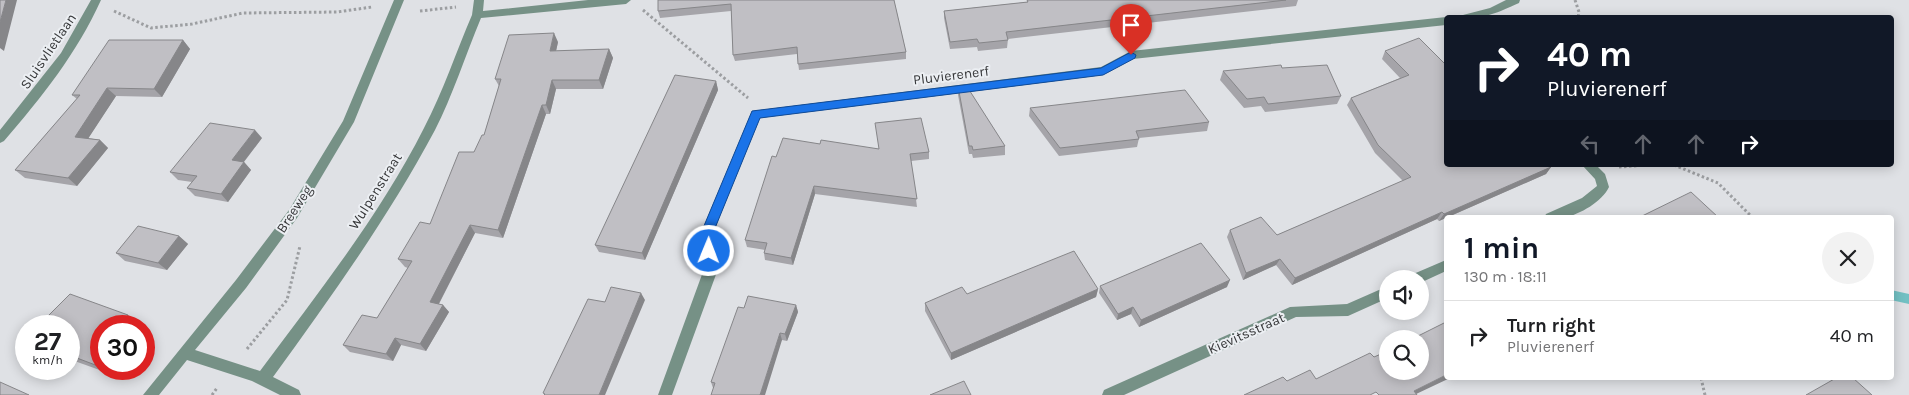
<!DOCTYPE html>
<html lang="en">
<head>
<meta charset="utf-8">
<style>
  :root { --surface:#fff; --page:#f2f2f2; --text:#202124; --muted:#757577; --line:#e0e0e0; --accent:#111827 }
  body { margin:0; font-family:Karla,sans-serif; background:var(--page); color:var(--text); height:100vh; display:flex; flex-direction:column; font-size:19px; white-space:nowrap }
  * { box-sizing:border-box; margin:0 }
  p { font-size:16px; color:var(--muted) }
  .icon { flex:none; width:28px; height:28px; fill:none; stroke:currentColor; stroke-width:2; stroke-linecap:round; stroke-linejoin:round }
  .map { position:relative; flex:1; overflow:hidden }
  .panel { position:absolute; left:1444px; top:215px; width:450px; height:165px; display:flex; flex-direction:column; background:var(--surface); border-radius:5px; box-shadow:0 2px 12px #0003 }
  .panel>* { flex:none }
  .top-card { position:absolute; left:1444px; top:15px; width:450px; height:152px; border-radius:5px; box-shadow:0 2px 12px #0003; background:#111827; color:#fff; overflow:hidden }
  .tools { position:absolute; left:1379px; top:270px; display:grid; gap:10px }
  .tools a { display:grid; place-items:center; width:50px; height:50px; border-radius:50%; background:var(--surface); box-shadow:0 2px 12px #0003; font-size:25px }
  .speed { position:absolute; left:15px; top:315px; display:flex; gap:10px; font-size:25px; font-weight:700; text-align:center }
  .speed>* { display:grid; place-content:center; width:65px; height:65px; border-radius:50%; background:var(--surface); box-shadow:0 2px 12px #0003; line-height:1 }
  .speed small { font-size:12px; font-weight:400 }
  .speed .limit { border:8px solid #d22; background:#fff; color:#111 }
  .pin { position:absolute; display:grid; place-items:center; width:42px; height:42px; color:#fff; margin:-51px -21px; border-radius:50% 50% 50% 0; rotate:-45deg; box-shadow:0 0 5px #0007 }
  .pin .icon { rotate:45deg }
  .me { position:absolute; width:55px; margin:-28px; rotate:1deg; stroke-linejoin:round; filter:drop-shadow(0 0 4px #0008) }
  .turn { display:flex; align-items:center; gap:18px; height:105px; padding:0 20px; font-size:22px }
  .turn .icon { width:65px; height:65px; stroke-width:2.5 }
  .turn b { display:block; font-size:35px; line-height:42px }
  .lanes { display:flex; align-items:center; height:48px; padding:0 20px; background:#0003; justify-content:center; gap:25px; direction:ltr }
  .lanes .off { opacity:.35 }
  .round { display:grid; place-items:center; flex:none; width:52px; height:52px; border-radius:26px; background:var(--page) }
  .overview { display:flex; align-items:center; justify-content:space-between; height:85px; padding:0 20px }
  h1 { font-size:30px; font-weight:700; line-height:38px; color:var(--accent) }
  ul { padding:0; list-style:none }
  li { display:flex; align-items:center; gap:15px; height:70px; padding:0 20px; border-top:1px solid var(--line) }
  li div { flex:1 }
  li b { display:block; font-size:19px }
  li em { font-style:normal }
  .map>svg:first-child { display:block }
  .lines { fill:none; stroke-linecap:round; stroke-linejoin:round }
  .stream { fill:#72c0c3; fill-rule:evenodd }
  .path { stroke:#9c9ea1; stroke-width:3; stroke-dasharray:2.5 2.5; stroke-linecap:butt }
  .minor { fill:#769186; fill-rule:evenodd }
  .wall { fill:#a5a4a9 }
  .shaded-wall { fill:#868689 }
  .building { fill:#c0bfc4; stroke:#868689 }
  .route { fill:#1a73e8; stroke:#114b97 }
  .labels { text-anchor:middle; stroke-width:4; stroke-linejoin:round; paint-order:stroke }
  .street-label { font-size:14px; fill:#37383a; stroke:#eceff3 }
</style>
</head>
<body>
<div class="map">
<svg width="1909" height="395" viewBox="0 0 1909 395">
  <rect width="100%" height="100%" fill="#dfe1e5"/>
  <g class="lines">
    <path class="stream" d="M1891,290L1909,294V304L1891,300Z"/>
    <path class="path" d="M1575,0L1579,12L1578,18
      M643,10L748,98
      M114,11L151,28L192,24L243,13L337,12L372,7
      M420,11L456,7
      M1674,165L1718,183L1753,218
      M1619,167L1647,165
      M247,349L287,300L300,246
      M1701,378L1705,395
      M212,395L217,388"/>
    <path class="minor" d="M91,0H101C77,53 42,97 4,141L0,143V130L61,53Z
      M394,0H404L354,122L297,218L246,288L195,350L260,371C318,293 380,215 424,128C443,92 456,52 472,15L474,0H484L483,11L588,0H631L626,4L481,18C466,54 452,97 435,130C388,218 331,297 273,377L299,390L301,395H280L252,381L187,360L159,395H143L236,280L289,210L343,121Z
      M1506,0H1520L1519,3C1497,13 1486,18 1462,18L1463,15L1490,8Z
      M1446,17V25L1133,59L1103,75L760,118L713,233L718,269L672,395H658L704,269L701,233L752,111L1101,67L1131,51Z
      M1582,165H1596L1605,174L1609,187C1602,202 1580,214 1564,218C1558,219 1550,218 1544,218L1546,214L1582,198L1597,186L1595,179Z
      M1446,260V271L1420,283V279H1410L1411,275Z
      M1388,286V298L1348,316L1296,317L1124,395H1102L1104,390L1290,307L1347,304Z"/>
  </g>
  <path class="wall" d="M658,0H894L906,52V59L799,70L797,54L735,61L733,55L731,11L660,18L658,11Z
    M1027,0H1298L1296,6L1008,39L1007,48L978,51L977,47L950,49L944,18V11L1027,2Z
    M183,40L190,49L162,97L116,96L88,138L100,140L108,148L77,186L25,178L15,170L77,99L72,95Z
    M558,42L556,51L609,49L613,58L603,89H556L550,114H546L503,238L475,233L439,304L443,305L449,312L426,351L401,345L393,361L350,352L343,345L377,318L408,268L405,267L398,259L430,224L474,152L484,135L499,86L495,79Z
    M1385,51L1551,167L1546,174L1439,221L1437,219L1292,285L1276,265L1243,280L1227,237L1230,230L1277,235L1403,181L1375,153L1347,105L1351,98L1400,78L1382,59Z
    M1282,68L1341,96L1337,104L1265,112L1261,106L1244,108L1220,80L1223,71Z
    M716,81L718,90L645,260L599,252L595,245Z
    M958,86L1005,146V155L973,158L972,154H969L958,95Z
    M1030,108L1209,122L1207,131L1139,138L1137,147L1059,156L1029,116Z
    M262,138L244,162L251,170L228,202L195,196L187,188L192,182L178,180L170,172Z
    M820,144L878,149L929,152V159L911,161L917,207L815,194L793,265L765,260L764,253L765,250L747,247L745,240L776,157Z
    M179,236L188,244L167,270L125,261L116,253Z
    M1100,286L1227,287L1139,327L1131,314L1117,320L1099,293Z
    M1098,289L1096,297L951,360L925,311V303L967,294Z
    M796,305L798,312L787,341L782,340L713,388L711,382L744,308Z
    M137,323L134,326H101V369H112L108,373L69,359V326Z"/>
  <path class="shaded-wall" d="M6,0H17L4,51L0,48V22Z
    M554,33L558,42L554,60L550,51Z
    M183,40L190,49L162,97L154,89Z
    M609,49L613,58L603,89L599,80Z
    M552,80L556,89L550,114L546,105Z
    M716,81L718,90L645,260L642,253Z
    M107,88L116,96L84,145L75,137Z
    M542,105L546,114L503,238L498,230Z
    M255,130L262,138L239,168L232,160Z
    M100,140L108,148L77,186L68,178Z
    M244,162L251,170L228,202L221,194Z
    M1551,167L1546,174L1439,221L1444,214Z
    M814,186L815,194L793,265L791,258Z
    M1442,212L1437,219L1292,285L1295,278Z
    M470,225L475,233L436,309L430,302Z
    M179,236L188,244L167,270L158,263Z
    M1280,259L1276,265L1243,280L1246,273Z
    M1230,280L1227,287L1139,327L1141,320Z
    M1098,289L1096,297L951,360V353Z
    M641,293L645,300L605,395H599Z
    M443,305L449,312L426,351L420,344Z
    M796,305L798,312L787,341L785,334Z
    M1133,307L1131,314L1117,320L1118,314Z
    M128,315L137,323L134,326H117Z
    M780,333L782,340L765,395H760Z
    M395,338L401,345L393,361L386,354Z
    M101,363V369L98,366Z
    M102,369H112L108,373Z
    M1446,375V378H1450L1414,395V391Z"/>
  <path class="building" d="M0,0H6L0,22Z
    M658,0H894L906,52L798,64L797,47L733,55L731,4L658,11Z
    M1027,0H1286L1006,32L1008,40L979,43L977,39L950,42L944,11L1028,2Z
    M554,33L550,51L609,49L599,80H552L546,105H542L498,230L470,225L430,302L443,305L420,344L395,338L386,354L343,345L362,315L377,318L412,261L398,259L420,222L430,224L459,152H474L482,135H484L501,79H495L509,35Z
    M1419,38L1446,65V165H1549L1551,167L1444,214L1442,212L1295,278L1280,259L1246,273L1230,230L1261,217L1277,235L1411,177L1378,145L1351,98L1409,75L1385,51Z
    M109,40H183L154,89L107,88L75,137L100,140L68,178L15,170L80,95H72Z
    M1281,65L1282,68L1327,65L1341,96L1268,104L1264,97L1247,99L1223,71Z
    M675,75L716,81L642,253L595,245Z
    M966,85L1005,146L973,150L972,146H969L958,86Z
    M1185,90L1209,122L1136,131L1139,139L1060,148L1030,108Z
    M921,118L929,152L910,154L917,199L814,186L791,258L764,253L767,243L745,240L772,156L776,157L783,138L820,144L821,140L879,149L875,123Z
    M210,123L255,130L232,160L244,162L221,194L187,188L197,176L170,172Z
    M1691,192L1719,218H1638Z
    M138,226L179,236L158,263L116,253Z
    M1201,243L1230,280L1141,320L1133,307L1118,314L1100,286Z
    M1074,251L1098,289L951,353L925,303L962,287L967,294Z
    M611,287L641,293L599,395H544L545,394L543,393L588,299L605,302Z
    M70,294L128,315L117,326H101V363L98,366L69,355V326H38Z
    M748,296L796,305L785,334L780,333L760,395H711L715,383L711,382L738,307L744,308Z
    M1446,322V375L1414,391L1417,395H1379L1376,392L1370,395H1244L1283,377L1287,381L1310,370L1316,379L1370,353L1374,357L1388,351V371H1420V339H1412Z
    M1836,378H1853L1872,395H1806Z
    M964,381L971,395H930Z
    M0,382L29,395H0Z"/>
  <path class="route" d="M1131,52L1136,55L1135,58L1103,75L760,118L713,233L715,251L713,255H705L701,233L752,111L1101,68Z"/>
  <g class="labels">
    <g class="street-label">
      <text transform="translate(48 51) rotate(-56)" y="5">Sluisvlietlaan</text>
      <text transform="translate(951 75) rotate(-7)" y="5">Pluvierenerf</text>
      <text transform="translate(375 191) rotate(-58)" y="5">Wulpenstraat</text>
      <text transform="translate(294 209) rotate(-57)" y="5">Breeweg</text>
      <text transform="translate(1246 333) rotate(-24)" y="5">Kievitsstraat</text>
    </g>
  </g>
</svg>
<div class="tools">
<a><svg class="icon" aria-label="sound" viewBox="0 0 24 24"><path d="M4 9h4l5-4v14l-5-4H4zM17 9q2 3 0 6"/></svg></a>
<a><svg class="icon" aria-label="search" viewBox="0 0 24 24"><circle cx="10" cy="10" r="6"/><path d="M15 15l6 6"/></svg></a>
</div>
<div class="speed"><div>27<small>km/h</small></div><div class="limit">30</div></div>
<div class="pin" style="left:1131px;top:55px;background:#d93025"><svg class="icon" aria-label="arrive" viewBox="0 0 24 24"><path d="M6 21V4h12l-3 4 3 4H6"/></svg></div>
<svg class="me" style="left:709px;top:251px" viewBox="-20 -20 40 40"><circle r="17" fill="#1a73e8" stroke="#fff" stroke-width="3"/><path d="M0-11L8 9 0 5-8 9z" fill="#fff"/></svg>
<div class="top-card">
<div class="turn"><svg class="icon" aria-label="right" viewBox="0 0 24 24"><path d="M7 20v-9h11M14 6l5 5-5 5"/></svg><div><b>40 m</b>Pluvierenerf</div></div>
<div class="lanes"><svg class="icon off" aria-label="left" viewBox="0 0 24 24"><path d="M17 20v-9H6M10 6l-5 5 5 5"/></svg><svg class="icon off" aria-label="ahead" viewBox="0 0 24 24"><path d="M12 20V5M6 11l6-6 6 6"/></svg><svg class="icon off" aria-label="ahead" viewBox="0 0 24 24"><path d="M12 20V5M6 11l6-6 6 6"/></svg><svg class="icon" aria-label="right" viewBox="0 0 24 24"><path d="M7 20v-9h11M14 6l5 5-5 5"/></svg></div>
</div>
<section class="panel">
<div class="overview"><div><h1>1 min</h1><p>130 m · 18:11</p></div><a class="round"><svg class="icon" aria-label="close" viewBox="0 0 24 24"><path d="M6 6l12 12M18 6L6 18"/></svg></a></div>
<ul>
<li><svg class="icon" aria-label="right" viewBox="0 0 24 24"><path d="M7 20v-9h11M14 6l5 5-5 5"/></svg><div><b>Turn right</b><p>Pluvierenerf</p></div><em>40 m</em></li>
</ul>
</section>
</div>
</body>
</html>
